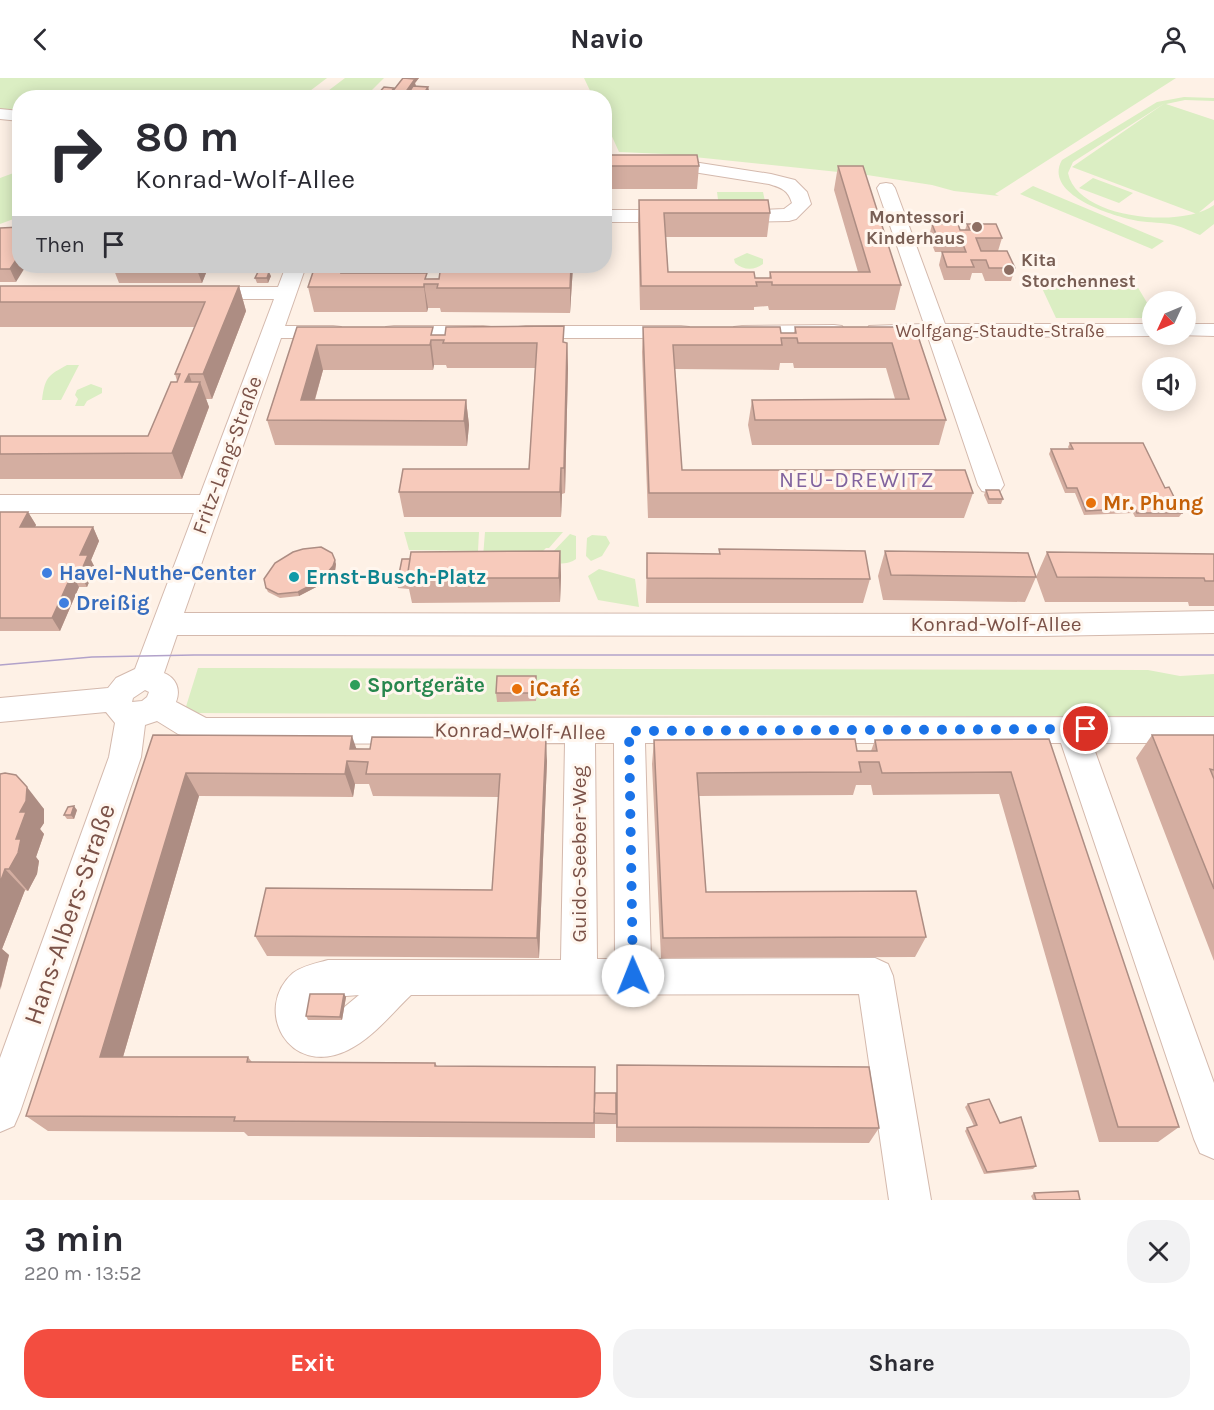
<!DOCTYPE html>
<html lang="en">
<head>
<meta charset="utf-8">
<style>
  :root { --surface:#fff; --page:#f2f2f3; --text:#2b2b33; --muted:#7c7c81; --accent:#f34d40 }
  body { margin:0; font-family:Karla,sans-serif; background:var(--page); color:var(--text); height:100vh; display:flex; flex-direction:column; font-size:22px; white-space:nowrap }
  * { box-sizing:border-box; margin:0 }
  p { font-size:20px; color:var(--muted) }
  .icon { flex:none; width:33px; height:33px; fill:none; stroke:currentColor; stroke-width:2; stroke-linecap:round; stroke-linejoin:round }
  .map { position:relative; height:1122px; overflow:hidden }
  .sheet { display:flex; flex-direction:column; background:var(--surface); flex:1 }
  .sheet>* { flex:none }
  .hud { position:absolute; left:12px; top:12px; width:600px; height:183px; border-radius:24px; box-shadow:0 3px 15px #0003; background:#fff; color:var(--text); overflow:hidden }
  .needle { width:39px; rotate:226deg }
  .controls { position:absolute; left:1142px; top:213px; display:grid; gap:12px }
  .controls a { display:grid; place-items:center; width:54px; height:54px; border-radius:50%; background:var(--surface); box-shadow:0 3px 15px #0003; font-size:30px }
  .pin { position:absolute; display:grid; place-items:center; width:51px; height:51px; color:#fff; margin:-26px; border:3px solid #fff; border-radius:50%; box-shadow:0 2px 6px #0007 }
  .me { position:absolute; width:66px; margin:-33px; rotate:359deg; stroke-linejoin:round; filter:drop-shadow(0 0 4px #0008) }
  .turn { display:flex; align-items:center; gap:21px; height:126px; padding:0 24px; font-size:27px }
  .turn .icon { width:78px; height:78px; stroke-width:2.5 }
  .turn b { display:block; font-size:42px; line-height:51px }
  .then { display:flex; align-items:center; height:57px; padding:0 24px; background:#0003; gap:12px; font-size:22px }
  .round { display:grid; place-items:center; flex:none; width:63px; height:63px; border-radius:24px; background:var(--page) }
  .headline { display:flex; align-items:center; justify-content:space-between; height:102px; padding:0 24px }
  h1 { font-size:36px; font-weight:700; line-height:45px }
  .action { display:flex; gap:12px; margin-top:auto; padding:12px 24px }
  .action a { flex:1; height:69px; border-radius:24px; background:var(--accent); color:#fff; font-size:24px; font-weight:700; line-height:69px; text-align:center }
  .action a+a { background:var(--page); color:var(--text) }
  header { display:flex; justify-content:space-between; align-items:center; height:78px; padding:0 24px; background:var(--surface); font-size:27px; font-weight:700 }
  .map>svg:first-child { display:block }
  .green { fill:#dbeec3 }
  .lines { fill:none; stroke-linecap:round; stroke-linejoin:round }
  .minor-casing { stroke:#d4b9ad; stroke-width:2 }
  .minor { fill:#fff; fill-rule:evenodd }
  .tram { stroke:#b2a2ca; stroke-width:1.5 }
  .wall { fill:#d4aea1 }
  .shaded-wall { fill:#ad8d83 }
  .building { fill:#f7cabb; stroke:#ad8d83; stroke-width:1.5 }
  .route { stroke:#1a73e8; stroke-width:10; stroke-dasharray:0 18 }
  .education-dot { fill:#8d6e63; stroke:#fff6ee; stroke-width:2 }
  .food-dot { fill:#e8710a; stroke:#fff6ee; stroke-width:2 }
  .shop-dot { fill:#3f7fe0; stroke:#fff6ee; stroke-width:2 }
  .culture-dot { fill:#0f9aa8; stroke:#fff6ee; stroke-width:2 }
  .leisure-dot { fill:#2e9e5b; stroke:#fff6ee; stroke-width:2 }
  .labels { text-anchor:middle; stroke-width:6; stroke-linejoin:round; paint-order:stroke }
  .far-education-label { font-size:18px; font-weight:bold; fill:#785e54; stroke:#fff6ee; text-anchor:end }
  .far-street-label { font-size:18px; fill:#7b5248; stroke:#fff6ee }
  .street-label { font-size:21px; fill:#7b5248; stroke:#fff6ee }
  .food-label { font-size:21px; font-weight:bold; fill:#c56008; stroke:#fff6ee; text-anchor:start }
  .shop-label { font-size:21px; font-weight:bold; fill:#366cbe; stroke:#fff6ee; text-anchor:start }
  .culture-label { font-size:21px; font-weight:bold; fill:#0d838f; stroke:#fff6ee; text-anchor:start }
  .leisure-label { font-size:21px; font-weight:bold; fill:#27864d; stroke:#fff6ee; text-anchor:start }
  .neighbourhood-label { font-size:22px; letter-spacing:1.5px; fill:#81639e; stroke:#fff6ee }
  .near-street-label { font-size:26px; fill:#7b5248; stroke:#fff6ee }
</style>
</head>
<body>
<header><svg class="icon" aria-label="back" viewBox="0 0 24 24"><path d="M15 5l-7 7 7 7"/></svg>Navio<svg class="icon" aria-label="person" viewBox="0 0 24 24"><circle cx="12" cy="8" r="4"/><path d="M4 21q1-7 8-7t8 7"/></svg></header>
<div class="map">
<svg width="1214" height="1122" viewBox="0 0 1214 1122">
  <rect width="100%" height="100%" fill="#fef1e6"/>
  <path class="green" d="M0,0H327L302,19L20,20L19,35L0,34Z
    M345,0H384L365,19H320Z
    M584,0H1176L995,116L999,118L954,113L932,107L867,97L665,76L619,74L605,43L604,20L593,19Z
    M1184,19L1214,20V23L1185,22L1166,26L1214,42V122L1197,136L1072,89L1165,25L1073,84L1068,95C1077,141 1182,151 1214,127V146L1200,157C1192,154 1183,149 1174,147C1163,144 1150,145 1138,143C1115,139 1042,117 1062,82L1157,24Z
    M19,93V139L0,146V100Z
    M1093,100L1133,115L1119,125L1079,110Z
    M1033,108L1164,163L1152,171L1020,116Z
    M717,114H763L766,128L719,129Z
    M747,175L763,181V186C754,193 743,192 735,185L734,181Z
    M1041,208H1137L1152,233V240H1056Z
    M67,287H79L61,322H42C45,298 49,297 67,287Z
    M91,306L102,310V315L87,323L84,328H75L78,321L75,317L77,312Z
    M404,454H479L478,473L409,472Z
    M485,454H563L549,470H546L543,473L544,475L483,479Z
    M570,456L576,458V481C569,487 552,487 545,482Z
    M592,457L606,458L610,465L602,478L591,483L586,478L587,460Z
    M599,491L635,501L639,529L598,522L588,498Z
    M198,590L1148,592L1180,598L1214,596V639L184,635Z"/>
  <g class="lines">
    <g class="minor-casing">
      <path id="minor" d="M0,31L20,33V43L0,41Z
        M604,83H687L771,96L795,102L807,114L811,126L796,141L789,143L731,144L724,142L722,138L724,134L784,131L792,125C788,112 782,110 769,106L687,93H604Z
        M886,105L892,106L895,110L945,246H1152V256H1160L1152,258L950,259L1004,407L1000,413L991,415L982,413L978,407L928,259H877L869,258L866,253L869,248L924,246L877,110L880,106Z
        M604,132H676L683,134L685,138L683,142L676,144H604Z
        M286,188H306L285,248H333L341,249L344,254L341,259L333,260H281L184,535L1042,536L1214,533V555L1042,558L177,557L164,595C176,600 181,611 176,624L206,640L1214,639V665H1092L1214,1005V1081L1200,1075L1194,1061L1061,665H645L651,881L875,880L888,886L893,898L931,1122H889L859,916L411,917C391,936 373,960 348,972C289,1001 252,931 293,895C302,888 317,885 328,882H561L565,665L206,666L178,656L157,643L145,647L141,679L20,1034L14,1048L0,1054V980L109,679L115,645L106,634L0,644V620L108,610L116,600L135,591L194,435H0V417H200L274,221H201L194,219L191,215L194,211L201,209H278ZM145,612L149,614L147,619L142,623L132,624L133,620ZM595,665H614L615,881H597ZM359,917L330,941L317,942L313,937V928L320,920Z
        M1185,246H1214V258L1177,257L1185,256Z
        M834,247L842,248L845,253L842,258L742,260L734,259L731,254L734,249L742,248Z
        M394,248H483L491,249L494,254L491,259L483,260L386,259L383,254L386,249Z
        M526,248H681L689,249L692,254L689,259L681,260H526L518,259L515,254L518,249Z"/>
    </g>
    <use href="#minor" class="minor"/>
    <path class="tram" d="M0,587L92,579L194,577H1214"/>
  </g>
  <path class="wall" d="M403,0H419L415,5L416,8L428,9L429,13L425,20H393V17L390,20H378L377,17L394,11Z
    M604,77L699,88L697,111H604Z
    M838,88L901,207L895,232H769L768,228L754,229V232H640L638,146L639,122L770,135L767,159H666L668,194L755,200H769L770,194H858L834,112Z
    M932,146L960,152H965L967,146L1002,160L998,173L1015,190L1011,203H985L982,195H972L970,202H944L939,187L942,174H958H935L929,159Z
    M0,150L16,204H0Z
    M315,188H355L353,195L427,201L543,194V188H573L570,235L441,234L440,230H428L427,234H314L308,209Z
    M208,190L202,205H119L114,192Z
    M271,198L268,205H257L255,200Z
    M0,208H239L246,233L212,321H206L209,329L182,401H0V358H148L177,303L175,296L195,249H0Z
    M297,249L567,265L568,290L565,415L562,416L561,439H404L399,414L529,391L535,290H447L446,287H434L433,292H323L315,322H466L469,347L467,368L275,367L267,342Z
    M643,249L781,255H794L795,249H915L946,342L939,367H752L748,347L752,322L895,321L886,290H794L793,285H780L779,292L675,291L682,392L973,415L964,440H648L642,274Z
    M1070,365L1165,410L1182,435L1179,439H1135L1133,435L1084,437L1075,415H1065L1049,376L1051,371H1069L1068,369Z
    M986,412L1003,421L1001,426H988L984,417Z
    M0,434H28L36,447L35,449H93L99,463L91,482L95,490L87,509H79L60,553H0Z
    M719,471L870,501L863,525H646L647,475L719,476Z
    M560,473L561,498L560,524L412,525L409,511L398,510L397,506L402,481Z
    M885,473L1036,499L1025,524L883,522L878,498Z
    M1047,474L1214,476V528H1189L1188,524H1045L1036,499Z
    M336,486L335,493L322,506L299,518L280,520L268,514L266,510Z
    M537,607L536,623L497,624L496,615Z
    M153,657L547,683L539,880L267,878L255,858L492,812L499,719L373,718L369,706H355L353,719L199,718L123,979H248L252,984L435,985L437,988L595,1015L879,1050L869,1065L616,1064V1037V1046H595V1043V1060L248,1058L244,1054L48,1053L26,1038Z
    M1152,657H1214V883L1136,680Z
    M1049,661L1179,1049L1158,1064H1099L999,716L873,717L871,707H856L853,717L699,718L706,814L926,859L915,879L661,880L652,686L654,662L857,673H871L875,662Z
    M0,696L44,731V745L40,751L44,756L36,779L39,783L37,796L28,813L25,812L2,871L9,877L1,910Z
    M77,732L74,741H67L64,737Z
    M344,916L346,919L342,942H308L306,938Z
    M968,1026L1000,1045L1036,1088L1033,1091L984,1096L965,1053L967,1050L974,1048L965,1029Z
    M1034,1115L1080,1122H1033L1031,1118Z"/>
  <path class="shaded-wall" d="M415,0H419L415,5L416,9L408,16V20H406L405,15Z
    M428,9L429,13L425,20H424L423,17Z
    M394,10L392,14L393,17L390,20H388V18Z
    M20,176V188H26L16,204L10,191Z
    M199,188H207L208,190L202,205L197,192Z
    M343,188H355L349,209L341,195Z
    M571,188H573L570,235V210Z
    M269,194L271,198L268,205L267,200Z
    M424,206L428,230L427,234L424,209Z
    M239,208L246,233L212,321L203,296Z
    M431,262L434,287L433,292L430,267Z
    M567,265L568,290L565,415L564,390Z
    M317,267L323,292L309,342L301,322Z
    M189,296L196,316L200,304L209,329L182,401L172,375L185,304Z
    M466,322L469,347L467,368L464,343Z
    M561,390L562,416L561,439L560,414Z
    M28,434L36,447L28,462L20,449Z
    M93,449L99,463L91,482L95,490L87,509L80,496V477Z
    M560,473L561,498L560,524L559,500Z
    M335,482L336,486L335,493L322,506L299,518L298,514Z
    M72,496L79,509L60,553L52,540Z
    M352,658L360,681L350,671Z
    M546,660L547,683L539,880L537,860Z
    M347,683L355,706L353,719L345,696Z
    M186,695L199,718L118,996L100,979Z
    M27,709L44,731V745L40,751L44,756L36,779L39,783L37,796L28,813L9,791L16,761L20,734Z
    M74,728L77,732L74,741L71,737Z
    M5,791L25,812L2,871L9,877L0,912V805Z
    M344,916L346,919L342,942L340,939Z"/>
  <path class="building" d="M403,0L415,1L405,15L392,14Z
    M413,8L428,9L423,17L408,16Z
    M384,9L394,10L388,18L377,17Z
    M604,77H697L699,88H604Z
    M838,88H863L901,207H772V204H756L757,208H641L639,122H768L770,135H664L668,194H754L755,200H771L770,194H870Z
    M932,146H958L960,152H970L967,146H996L1002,160H976L981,173H1007L1015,190H989L986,182H971L974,189H947L942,174H966L961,161H938Z
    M20,149V176L10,191H0V150Z
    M116,188H199L197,192H114Z
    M315,188H343L341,195H427L425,201H439L440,194H543V188H571L570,210H437L438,206H424V209H308Z
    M258,194H269L267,200H255Z
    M0,208H239L203,296H189L185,304H200L172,375L0,376V358H148L171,304H177L180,296H175L205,224H0Z
    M564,248L563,264L567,265L564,390H561L560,414H399L403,391H529L537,265H443L444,262H431L430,267H317L301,322H466L464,343L267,342L297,249H433L431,257H445L446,249Z
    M643,249H780L781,255H796L795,249H915L946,342H755L752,322L909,321L892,265H798L797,260H781L782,267H673L682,392H965L973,415H649Z
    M1070,365H1143L1165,410L1169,409L1182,435H1137L1135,430L1086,433L1077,410H1067L1051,371H1073Z
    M986,412H999L1003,421H989Z
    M0,434H28L20,449H93L80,477H88L80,496H72L52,540H0Z
    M321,469L332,475L335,482L333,488L321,502L298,514L278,516L266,510L264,501L275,485L293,474L303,471Z
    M719,471L865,473L870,501L647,500V475L720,476Z
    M560,473L559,500H407L411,474Z
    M885,473L1028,475L1036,499L891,497Z
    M1047,474L1214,476V503H1205L1204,500L1057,499Z
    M402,481H410L407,500L408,506H397Z
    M497,598H536V615H496Z
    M153,657L352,658L350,671H370L372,659L546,660L537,860L255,858L266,810L492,812L500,696H366L368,684L347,683L345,696L186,695L100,979H248L247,984L435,985V988L595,989L594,1045L234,1043L235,1039L26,1038Z
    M1152,657H1214V692L1210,691L1214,701V811Z
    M855,661L857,673H877L875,662L1049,661L1179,1049H1118L1011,694L882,695L879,684H859L861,694L697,695L706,814L916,813L926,859L663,860L654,662Z
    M5,695L16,697L27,709L26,723L20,734H26L16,761H21L18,775L9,791H5L0,805V696Z
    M74,728L71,737H64L68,729Z
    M310,916H344L340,939L306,938Z
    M617,987L869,989L879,1050L617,1049Z
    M595,1015H616V1036L594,1035Z
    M989,1021L1000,1045L1021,1039L1036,1088L987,1094L967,1050L977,1047L968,1026Z
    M1078,1113L1080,1122H1036L1034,1115Z"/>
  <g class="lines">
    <path class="route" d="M633,898L629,653L1086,651"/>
  </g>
  <g class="education-dot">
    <circle cx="977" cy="149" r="6"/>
    <circle cx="1009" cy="192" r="6"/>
  </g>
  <g class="food-dot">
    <circle cx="1091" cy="425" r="6"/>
    <circle cx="517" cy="611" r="6"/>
  </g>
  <g class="shop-dot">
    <circle cx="47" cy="495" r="6"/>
    <circle cx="64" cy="525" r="6"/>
  </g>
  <circle class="culture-dot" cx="294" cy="499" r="6"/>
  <circle class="leisure-dot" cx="355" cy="607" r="6"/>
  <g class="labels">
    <g class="far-education-label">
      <text x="965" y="145">Montessori<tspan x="965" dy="21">Kinderhaus</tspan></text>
      <text x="1021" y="188" text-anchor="start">Kita<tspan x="1021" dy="21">Storchennest</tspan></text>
    </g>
    <g class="far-street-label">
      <text x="1000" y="259">Wolfgang-Staudte-Straße</text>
    </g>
    <g class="street-label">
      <text transform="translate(227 377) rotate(-70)" y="7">Fritz-Lang-Straße</text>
      <text x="996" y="553">Konrad-Wolf-Allee</text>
      <text transform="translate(520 653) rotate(1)" y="7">Konrad-Wolf-Allee</text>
      <text transform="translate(579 776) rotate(-90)" y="7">Guido-Seeber-Weg</text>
    </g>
    <g class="food-label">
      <text x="1103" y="432">Mr. Phung</text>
      <text x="529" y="618">iCafé</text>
    </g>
    <g class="shop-label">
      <text x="59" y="502">Havel-Nuthe-Center</text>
      <text x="76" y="532">Dreißig</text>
    </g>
    <g class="culture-label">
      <text x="306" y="506">Ernst-Busch-Platz</text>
    </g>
    <g class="leisure-label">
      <text x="367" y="614">Sportgeräte</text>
    </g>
    <g class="neighbourhood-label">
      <text x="857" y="409">NEU-DREWITZ</text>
    </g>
    <g class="near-street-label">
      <text transform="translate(69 836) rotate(-71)" y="9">Hans-Albers-Straße</text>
    </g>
  </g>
</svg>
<div class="controls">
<a><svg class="needle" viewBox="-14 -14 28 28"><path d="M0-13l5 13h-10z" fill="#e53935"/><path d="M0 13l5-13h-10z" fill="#7c7c81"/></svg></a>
<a><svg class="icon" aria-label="sound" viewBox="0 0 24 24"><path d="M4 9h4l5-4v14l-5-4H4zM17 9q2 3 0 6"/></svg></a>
</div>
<div class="pin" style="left:1086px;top:651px;background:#d93025"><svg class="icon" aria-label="arrive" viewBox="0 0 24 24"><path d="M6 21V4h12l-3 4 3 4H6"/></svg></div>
<svg class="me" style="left:633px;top:898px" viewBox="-20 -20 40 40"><circle r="19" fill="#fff"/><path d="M0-13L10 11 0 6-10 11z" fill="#1a73e8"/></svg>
<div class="hud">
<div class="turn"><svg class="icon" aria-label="right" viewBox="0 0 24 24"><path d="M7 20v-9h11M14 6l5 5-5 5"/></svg><div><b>80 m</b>Konrad-Wolf-Allee</div></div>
<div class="then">Then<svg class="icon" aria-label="arrive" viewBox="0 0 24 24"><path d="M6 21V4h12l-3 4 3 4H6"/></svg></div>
</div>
</div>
<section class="sheet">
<div class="headline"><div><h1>3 min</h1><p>220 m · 13:52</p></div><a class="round"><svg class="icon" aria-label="close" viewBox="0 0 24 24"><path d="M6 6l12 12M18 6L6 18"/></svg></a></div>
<div class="action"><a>Exit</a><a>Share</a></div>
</section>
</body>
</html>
